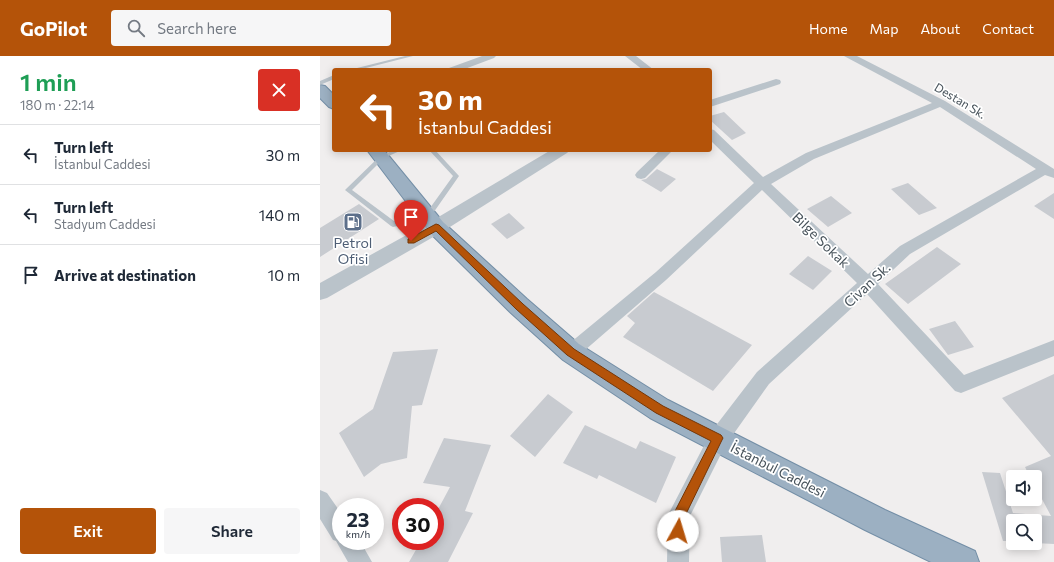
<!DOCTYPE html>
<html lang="en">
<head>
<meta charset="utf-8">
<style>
  :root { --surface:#fff; --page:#f6f6f7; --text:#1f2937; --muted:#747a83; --line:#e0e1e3; --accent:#b45309 }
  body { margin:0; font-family:Commissioner,sans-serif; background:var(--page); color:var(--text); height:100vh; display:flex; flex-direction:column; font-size:15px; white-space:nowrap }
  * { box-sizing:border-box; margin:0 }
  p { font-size:13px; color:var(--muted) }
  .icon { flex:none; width:22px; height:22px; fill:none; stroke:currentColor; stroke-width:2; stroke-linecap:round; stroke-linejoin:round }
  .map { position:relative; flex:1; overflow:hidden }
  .panel { display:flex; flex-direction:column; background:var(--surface); width:320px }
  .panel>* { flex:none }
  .top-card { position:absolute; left:12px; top:12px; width:380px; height:84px; border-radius:4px; box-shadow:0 2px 10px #0003; background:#b45309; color:#fff; overflow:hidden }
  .tools { position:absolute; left:686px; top:414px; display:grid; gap:8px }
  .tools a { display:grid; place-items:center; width:36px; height:36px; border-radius:4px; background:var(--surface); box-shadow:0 2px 10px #0003; font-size:20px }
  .speed { position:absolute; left:12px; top:442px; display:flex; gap:8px; font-size:20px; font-weight:700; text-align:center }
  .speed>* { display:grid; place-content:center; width:52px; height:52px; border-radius:50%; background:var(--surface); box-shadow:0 2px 10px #0003; line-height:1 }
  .speed small { font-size:10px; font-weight:400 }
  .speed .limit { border:6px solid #d22; background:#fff; color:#111 }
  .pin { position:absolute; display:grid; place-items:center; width:34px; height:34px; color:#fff; margin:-41px -17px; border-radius:50% 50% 50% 0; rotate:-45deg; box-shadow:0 0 4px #0007 }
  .pin .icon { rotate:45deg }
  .me { position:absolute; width:44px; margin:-22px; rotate:6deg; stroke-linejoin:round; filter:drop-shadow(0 0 3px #0008) }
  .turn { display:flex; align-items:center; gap:14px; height:84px; padding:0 20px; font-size:18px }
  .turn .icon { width:52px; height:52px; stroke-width:2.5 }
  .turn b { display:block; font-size:28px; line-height:34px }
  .round { display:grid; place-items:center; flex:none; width:42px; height:42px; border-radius:4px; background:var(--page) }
  .overview { display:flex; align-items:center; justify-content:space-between; height:68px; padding:0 20px }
  h1 { font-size:24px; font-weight:600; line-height:30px; color:#1e9e55 }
  .button { display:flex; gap:8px; margin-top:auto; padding:8px 20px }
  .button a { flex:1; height:46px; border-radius:4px; background:var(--accent); color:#fff; font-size:16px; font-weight:600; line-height:46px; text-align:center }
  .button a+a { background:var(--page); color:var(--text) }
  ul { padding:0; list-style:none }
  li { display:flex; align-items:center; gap:12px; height:60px; padding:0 20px; border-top:1px solid var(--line) }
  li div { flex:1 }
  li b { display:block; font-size:15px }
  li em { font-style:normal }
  header { display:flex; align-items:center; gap:24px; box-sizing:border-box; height:56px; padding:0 20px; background:var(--accent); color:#fff }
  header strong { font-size:19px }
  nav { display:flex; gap:22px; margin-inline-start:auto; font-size:14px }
  .search { width:280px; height:36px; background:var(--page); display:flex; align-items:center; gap:10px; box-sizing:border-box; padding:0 14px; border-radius:4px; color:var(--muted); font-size:15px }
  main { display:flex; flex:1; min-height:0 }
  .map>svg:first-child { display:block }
  .building { fill:#c8cbd0 }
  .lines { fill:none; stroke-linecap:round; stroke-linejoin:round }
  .trunk-casing { stroke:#738ea6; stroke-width:2 }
  .service { fill:#bac3ca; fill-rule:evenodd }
  .minor { fill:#bac3ca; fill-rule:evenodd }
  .tertiary { fill:#bac3ca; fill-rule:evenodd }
  .trunk { fill:#9cb0c2; fill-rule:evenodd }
  .route { fill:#b45309; stroke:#753606 }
  .labels { text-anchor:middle; stroke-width:3.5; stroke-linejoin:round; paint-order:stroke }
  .far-street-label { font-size:12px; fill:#47525a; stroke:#fff }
  .street-label { font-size:14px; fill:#47525a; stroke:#fff }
  .service-label { font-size:14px; fill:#4e5e75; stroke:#fff }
</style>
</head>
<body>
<header>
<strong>GoPilot</strong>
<div class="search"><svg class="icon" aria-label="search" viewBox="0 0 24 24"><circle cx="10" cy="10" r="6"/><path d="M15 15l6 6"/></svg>Search here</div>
<nav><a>Home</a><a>Map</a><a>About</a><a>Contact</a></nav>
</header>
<main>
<section class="panel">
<div class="overview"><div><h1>1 min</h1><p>180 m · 22:14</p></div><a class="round" style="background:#d93025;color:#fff"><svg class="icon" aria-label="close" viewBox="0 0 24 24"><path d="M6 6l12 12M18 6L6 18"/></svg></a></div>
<ul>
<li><svg class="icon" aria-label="left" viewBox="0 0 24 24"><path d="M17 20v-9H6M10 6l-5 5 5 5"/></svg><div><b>Turn left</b><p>İstanbul Caddesi</p></div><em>30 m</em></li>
<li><svg class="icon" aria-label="left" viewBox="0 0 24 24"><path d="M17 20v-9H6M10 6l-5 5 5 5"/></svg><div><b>Turn left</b><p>Stadyum Caddesi</p></div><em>140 m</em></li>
<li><svg class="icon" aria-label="arrive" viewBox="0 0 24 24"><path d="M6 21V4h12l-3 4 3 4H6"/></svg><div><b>Arrive at destination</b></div><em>10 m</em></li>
</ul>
<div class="button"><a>Exit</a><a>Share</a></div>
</section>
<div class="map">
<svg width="734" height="506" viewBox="0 0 734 506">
  <rect width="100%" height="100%" fill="#f0eeee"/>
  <path class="building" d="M404,56L426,77L412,84L390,64V60Z
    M337,113L356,123L341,136L321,124L326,123Z
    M588,127L617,152L599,159L571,133Z
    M734,137V163L714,150Z
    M511,140L532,157L508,171L487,153Z
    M39,148L59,163L0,201V172Z
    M189,157L205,172L187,183L171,168Z
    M617,191L641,208L588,248L565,228Z
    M488,200L512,215L493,234L469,218Z
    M334,236L432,289L393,335L303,281L315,267L307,260Z
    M635,265L654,291L628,299L609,273Z
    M118,293L102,349L92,350L87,402L61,408L44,421L19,377L53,353L73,296Z
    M734,318V488L715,487V465H693V485H683L662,416L680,417L693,457L731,460L715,430V421H710L705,411L731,400L682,342Z
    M228,338L253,356L215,401L190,380Z
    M265,369L316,393L320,385L356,401L336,447L279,419L277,423L243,407Z
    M124,382L171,389L145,455L153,457L128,506H89L101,485H115V459L130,431L103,427Z
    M442,479L446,506H402L400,481Z"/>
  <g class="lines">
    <g class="trunk-casing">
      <path id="trunk" d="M0,29L5,30L14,39V53L9,51L0,42Z
        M47,94H64L123,166L207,243L259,288L348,344L565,454L655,495L659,506H611L545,474L330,362L243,304L191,257L109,176Z"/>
    </g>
    <path class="service" d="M85,0H93L38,14H29Z
      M14,19V23L0,29V25Z
      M74,94H82L64,102L32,134L74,165L105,159L133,120L109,94H115L139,120L109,163L73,171L71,170L25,134L60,100Z"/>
    <path class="minor" d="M162,0H176L174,2L142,14H128L129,12Z
      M305,0H316L334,14H323Z
      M524,0H537L625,45L734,113V122L725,119L590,198L558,228L644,319L734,284V300L641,337L635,335L547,238L449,328L405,390L370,460L369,506H347L348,459L391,376L437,316L537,227L442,134L346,224L257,301L251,304L245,301L242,296L245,291L336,216L434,127L390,84V73L394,74L443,121L486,97L612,47ZM620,51L716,113L580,190L548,218L451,128L494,103Z
      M456,23L460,24L461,26L460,28L390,51V44Z
      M340,94H353L325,122L321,123L317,122L315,119L317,116Z
      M0,434L7,437L21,457V485H40L52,506H28L16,485L13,484L0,463Z"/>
    <path class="tertiary" d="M231,94H250L247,97L122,176L7,242L0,244V227L110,166Z"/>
    <use href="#trunk" class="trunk"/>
  </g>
  <path class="route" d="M116,168L119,169L203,248L254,293L343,350L401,379L403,382L401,386L365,460V475L363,479L358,481L354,479L352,475L353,459L391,385L336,357L247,299L196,253L116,175L94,187H88V183Z"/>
  <defs>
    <g id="fuel-square" transform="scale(1)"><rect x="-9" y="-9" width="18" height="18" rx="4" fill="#5c6f8a" stroke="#fff"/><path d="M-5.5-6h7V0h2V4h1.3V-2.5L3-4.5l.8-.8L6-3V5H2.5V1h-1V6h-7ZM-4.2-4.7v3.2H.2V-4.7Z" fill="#fff"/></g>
  </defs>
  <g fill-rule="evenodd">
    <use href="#fuel-square" x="33" y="166"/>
  </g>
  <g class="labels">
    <g class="far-street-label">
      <text transform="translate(640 45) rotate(31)" y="4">Destan Sk.</text>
    </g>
    <g class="street-label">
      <text transform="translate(501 184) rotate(44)" y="5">Bilge Sokak</text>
      <text transform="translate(547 229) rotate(-43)" y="5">Civan Sk.</text>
      <text transform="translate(458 414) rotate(27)" y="5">İstanbul Caddesi</text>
    </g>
    <g class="service-label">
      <text x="33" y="192">Petrol<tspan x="33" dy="16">Ofisi</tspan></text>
    </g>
  </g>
</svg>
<div class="tools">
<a><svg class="icon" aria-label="sound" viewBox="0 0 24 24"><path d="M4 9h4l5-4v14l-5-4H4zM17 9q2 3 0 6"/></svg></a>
<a><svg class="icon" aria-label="search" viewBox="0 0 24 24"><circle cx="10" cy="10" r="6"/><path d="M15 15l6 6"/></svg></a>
</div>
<div class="speed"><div>23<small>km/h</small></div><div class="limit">30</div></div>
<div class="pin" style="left:91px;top:185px;background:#d93025"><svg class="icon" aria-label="arrive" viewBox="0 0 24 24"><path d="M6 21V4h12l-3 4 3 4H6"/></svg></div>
<svg class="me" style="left:358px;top:475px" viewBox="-20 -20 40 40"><circle r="19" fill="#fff"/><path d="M0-13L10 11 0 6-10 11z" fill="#b45309"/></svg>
<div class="top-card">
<div class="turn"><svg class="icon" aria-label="left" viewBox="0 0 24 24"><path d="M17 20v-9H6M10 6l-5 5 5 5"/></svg><div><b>30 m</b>İstanbul Caddesi</div></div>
</div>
</div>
</main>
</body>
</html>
